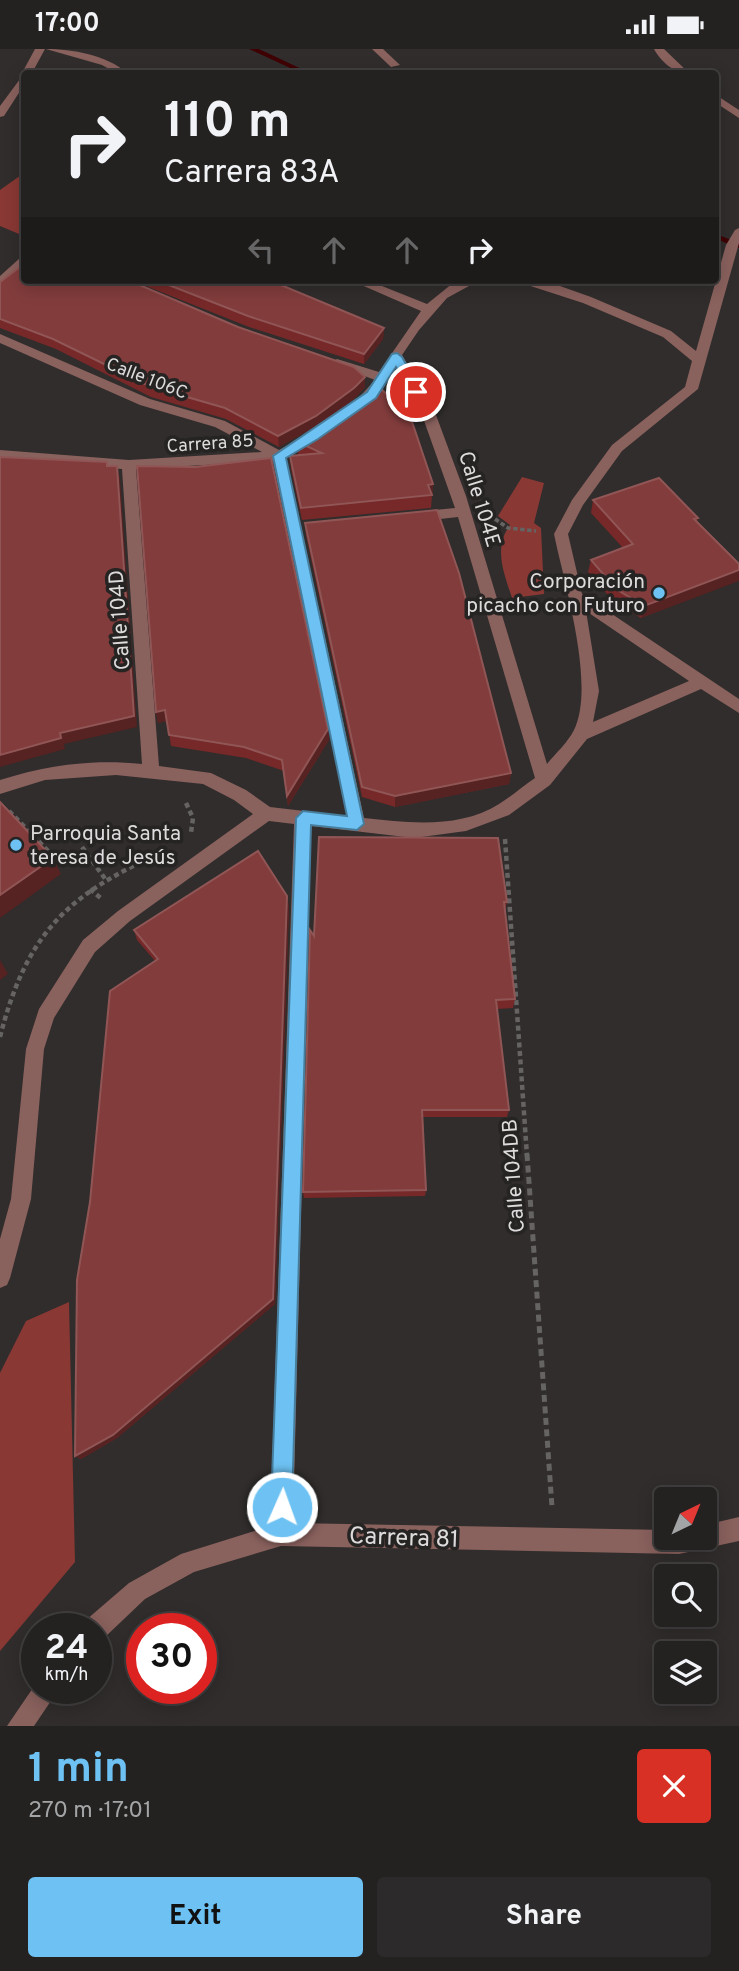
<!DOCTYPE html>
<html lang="en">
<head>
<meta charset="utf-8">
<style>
  :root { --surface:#242221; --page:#2c2a2a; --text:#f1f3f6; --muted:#a3a4a5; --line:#413f3f; --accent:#6dc2f3 }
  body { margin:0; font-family:Overpass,sans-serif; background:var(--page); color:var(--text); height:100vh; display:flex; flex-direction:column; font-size:26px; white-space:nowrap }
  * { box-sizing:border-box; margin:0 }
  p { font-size:23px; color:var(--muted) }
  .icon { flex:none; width:38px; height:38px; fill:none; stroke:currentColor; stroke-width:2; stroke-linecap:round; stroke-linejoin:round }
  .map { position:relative; height:1677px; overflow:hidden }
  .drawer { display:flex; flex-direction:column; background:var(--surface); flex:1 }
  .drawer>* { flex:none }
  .top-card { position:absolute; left:21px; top:21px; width:698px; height:214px; border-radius:7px; box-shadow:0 4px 18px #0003,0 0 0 2px var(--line); background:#242221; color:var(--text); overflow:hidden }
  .needle { width:46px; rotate:43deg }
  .buttons { position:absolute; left:654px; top:1438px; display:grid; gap:14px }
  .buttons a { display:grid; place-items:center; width:63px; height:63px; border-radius:7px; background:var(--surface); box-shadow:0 4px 18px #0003,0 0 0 2px var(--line); font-size:35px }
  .speed { position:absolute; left:21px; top:1564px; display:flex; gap:14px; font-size:35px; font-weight:700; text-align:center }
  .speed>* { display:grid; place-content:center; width:91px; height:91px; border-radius:50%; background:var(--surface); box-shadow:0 4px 18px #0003,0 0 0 2px var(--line); line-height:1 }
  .speed small { font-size:18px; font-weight:400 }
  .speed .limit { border:10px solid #d22; background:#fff; color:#111 }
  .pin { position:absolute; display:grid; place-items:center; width:60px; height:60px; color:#fff; margin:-30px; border:4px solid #fff; border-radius:50%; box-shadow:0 2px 7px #0007 }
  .me { position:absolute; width:77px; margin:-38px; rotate:2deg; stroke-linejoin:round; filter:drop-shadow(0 0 5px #0008) }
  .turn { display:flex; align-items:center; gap:24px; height:147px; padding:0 28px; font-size:32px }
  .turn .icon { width:91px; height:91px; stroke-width:2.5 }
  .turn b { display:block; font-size:49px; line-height:60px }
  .lanes { display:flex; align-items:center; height:66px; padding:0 28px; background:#0003; justify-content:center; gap:35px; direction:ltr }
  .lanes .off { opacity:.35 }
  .round { display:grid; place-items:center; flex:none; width:74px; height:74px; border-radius:7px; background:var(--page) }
  .overview { display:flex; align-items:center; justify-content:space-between; height:119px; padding:0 28px }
  h1 { font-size:42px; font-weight:700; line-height:52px; color:var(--accent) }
  .button { display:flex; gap:14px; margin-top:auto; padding:14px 28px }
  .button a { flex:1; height:80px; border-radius:7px; background:var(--accent); color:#111; font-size:28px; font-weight:700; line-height:80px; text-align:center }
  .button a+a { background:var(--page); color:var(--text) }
  .status { display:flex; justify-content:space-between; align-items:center; height:49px; padding:0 35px; background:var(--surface); direction:ltr }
  .status svg { height:19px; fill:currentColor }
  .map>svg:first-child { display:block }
  .green { fill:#893834 }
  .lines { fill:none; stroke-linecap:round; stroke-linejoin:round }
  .stream { fill:#3f0004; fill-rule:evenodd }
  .path-far2 { stroke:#666463; stroke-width:3.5; stroke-dasharray:4.5 2.5; stroke-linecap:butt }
  .path-far1 { stroke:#666463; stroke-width:4.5; stroke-dasharray:5 3.5; stroke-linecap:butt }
  .path { stroke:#666463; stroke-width:5; stroke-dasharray:7 4.5; stroke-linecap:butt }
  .minor { fill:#89615d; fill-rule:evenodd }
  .wall { fill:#772828 }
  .shaded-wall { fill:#562222 }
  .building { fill:#823c3c; stroke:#905555; stroke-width:2 }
  .route { fill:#6dc2f3; stroke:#477e9e; stroke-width:2 }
  .poi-dot { fill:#6dc2f3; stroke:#262323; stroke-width:2.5 }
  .labels { text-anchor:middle; stroke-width:7; stroke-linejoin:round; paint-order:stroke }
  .far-street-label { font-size:18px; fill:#dddbdb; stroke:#262323 }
  .street-label { font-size:21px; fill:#dddbdb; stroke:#262323 }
  .poi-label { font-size:21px; fill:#dddbdb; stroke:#262323; text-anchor:end }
  .near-street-label { font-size:24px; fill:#dddbdb; stroke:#262323 }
</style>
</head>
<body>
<div class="status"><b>17:00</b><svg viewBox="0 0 49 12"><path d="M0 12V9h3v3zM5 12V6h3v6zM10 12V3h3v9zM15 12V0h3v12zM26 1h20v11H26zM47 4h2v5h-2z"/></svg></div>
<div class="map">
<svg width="739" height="1677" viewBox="0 0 739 1677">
  <rect width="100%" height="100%" fill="#302d2c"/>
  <path class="green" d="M24,124V181L19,185L0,177V141Z
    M522,428L544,434L534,474L541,479L544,545L512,549C504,524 493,499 510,476L498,467Z
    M69,1253L75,1513L0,1602V1324L26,1272Z"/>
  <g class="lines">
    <path class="stream" d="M249,0H259L310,24H301Z
      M716,185L739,194V199L716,190Z"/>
    <path class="path-far2" d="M495,470L508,479L536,482"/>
    <path class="path-far1" d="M186,754L193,769L191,784
      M9,762L51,805
      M505,790L527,1107
      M82,798L106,831
      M90,840L103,851
      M0,988C26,886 66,846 161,804"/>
    <path class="path" d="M527,1105L552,1458"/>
    <path class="minor" d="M35,0H45L32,24H24V36L4,67L0,68V57L23,26L22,24Z
      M46,0C72,0 107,6 127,24H116L102,16Z
      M372,0H383L400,16L391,18Z
      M654,0H664L689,24C674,24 661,13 654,0Z
      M716,46L739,61V69L716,54Z
      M739,179V194L698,340L622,402L583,456L568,485L582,545L739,650V664L701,640L587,690L550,736L509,766L466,782L414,789L311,777L293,1474L667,1481V1489H705V1476L739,1468V1492L679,1505L281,1497L194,1523L145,1550L104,1589L96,1592V1580H83L86,1571L129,1534L181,1505L270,1477L294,775L269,772L130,872L95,903L54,969L44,1000L31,1150L10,1229L7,1236L0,1239V1190L11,1150L26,1000L39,960L83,891L118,862L253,765L234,751L203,735L116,726L45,731L0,745V731C48,716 92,710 142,715L122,420L0,411V401L129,411L262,403L215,378L140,356L0,294V285L150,350L225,372L279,401L311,383H321V389L286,409L364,769C409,774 459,780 499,755C512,747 523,737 535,729L458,468L414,473L407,468L414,463L455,459L422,366L396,317L376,349L359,360L352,356L375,331L331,314L337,310L379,323L421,262L350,231H367L427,255L453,234L480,231L447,249L419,281L402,306L436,366L466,447L547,715C556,704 568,693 574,681C596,636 564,534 554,485L572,451L612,396L685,338L692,312L663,288L583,254L512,231H543L591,248L671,282L696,302L726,196L735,181ZM273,412L347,767L270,758L246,741L211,724L159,717L136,420ZM586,562L689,632L593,673L599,642Z
      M20,209H24V218L0,237V227Z
      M37,1633V1640H59L34,1677H7Z"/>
  </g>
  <path class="wall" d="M131,231H269L384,279L383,290L364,315L249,278Z
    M0,233L238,278L365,328V338L354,350L316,377L279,398L226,370L151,348L56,300L0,279Z
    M297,393L433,435L431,459L302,471L291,420L290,407L299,406H298Z
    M593,451L698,469L697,473L739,515V531L641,569L613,552L588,523L591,511L623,499L591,464Z
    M305,474L511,724L509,735L395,758L362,748L306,486Z
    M156,663L328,680L329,691L288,757L284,722L246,709L171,697L167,672L158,674Z
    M507,853L505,863L515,950L513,959L497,960L509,1061L507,1068H423L426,1141L425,1147L304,1149L303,1143L314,887Z
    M289,857L275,1255L117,1389L81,1410L75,1407L155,912L137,891L134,881Z"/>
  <path class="shaded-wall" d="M384,279L383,290L364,315V305Z
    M365,328V338L354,350L316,377L279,398L278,387Z
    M117,417L120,430L137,678L64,695L65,700L0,718V706L60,684Z
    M433,435L432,448L428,436Z
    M739,521V532L641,569L644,557Z
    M165,661L168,672L158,674L156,663Z
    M328,680L329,691L288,757L287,747Z
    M511,724L509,735L395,758V747Z
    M53,809L61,825L0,869V846Z
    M287,847L289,857L275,1255L117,1389L81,1410L75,1407Z
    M0,911L8,925L0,931Z"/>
  <path class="building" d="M24,215V231H128L238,278L354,318L365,328L354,339L316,367L278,387L225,359L149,337L53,290L0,270V233Z
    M156,231H269L384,279L364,305L248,267Z
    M379,338L394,352L404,349L433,435L428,436L432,446L301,459L290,407L322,404L297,393L320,381Z
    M0,408L107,413V417H117L134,667L60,684L61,689L0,706Z
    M271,409L328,680L287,747L282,711L244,698L169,686L165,661L156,663L137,417L195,418Z
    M659,429L698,469L694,470L739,515V521L644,557L616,540L591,511L633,495L593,451Z
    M437,461L459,524L511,724L395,747L362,738L305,474Z
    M0,753L53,809L0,846Z
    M319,788L498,789L507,853H504L515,950L496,951L509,1061H422L426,1141L303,1143L310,881L314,887Z
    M258,802L287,847L273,1250L113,1386L75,1407L77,1231L90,1153L110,942L158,910L134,881Z"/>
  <path class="route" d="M397,304L402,308L422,343L420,345H411L396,318L376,349L318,390L286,409L364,775L357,781L311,776L292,1458L289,1465L282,1468L274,1465L271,1458L296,769L303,762L347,767L273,407L367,343L392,305Z"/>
  <g class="poi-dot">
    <circle cx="659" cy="544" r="7"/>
    <circle cx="16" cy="796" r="7"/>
  </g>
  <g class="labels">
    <g class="far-street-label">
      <text transform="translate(147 329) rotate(21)" y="6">Calle 106C</text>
      <text transform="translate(210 394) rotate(-4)" y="6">Carrera 85</text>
    </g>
    <g class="street-label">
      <text transform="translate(480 450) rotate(73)" y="7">Calle 104E</text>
      <text transform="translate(119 571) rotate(-94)" y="7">Calle 104D</text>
      <text transform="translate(513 1127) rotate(-94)" y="7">Calle 104DB</text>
    </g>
    <g class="poi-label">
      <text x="645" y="539">Corporación<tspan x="645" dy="24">picacho con Futuro</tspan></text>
      <text x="30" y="791" text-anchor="start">Parroquia Santa<tspan x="30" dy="24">teresa de Jesús</tspan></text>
    </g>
    <g class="near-street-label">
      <text transform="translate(404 1488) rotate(2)" y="8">Carrera 81</text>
    </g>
  </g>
</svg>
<div class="buttons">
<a><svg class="needle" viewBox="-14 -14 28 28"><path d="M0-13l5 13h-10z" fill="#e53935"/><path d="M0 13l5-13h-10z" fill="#a3a4a5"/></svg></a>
<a><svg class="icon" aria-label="search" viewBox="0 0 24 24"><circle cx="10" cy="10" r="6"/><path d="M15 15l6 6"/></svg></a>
<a><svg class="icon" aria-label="layers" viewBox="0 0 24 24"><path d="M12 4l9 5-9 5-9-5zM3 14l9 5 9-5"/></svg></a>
</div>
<div class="speed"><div>24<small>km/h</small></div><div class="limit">30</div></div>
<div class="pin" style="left:416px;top:343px;background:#d93025"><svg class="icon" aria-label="arrive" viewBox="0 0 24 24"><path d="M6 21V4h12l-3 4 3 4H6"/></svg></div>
<svg class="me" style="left:282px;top:1458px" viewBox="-20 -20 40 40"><circle r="17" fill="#6dc2f3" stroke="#fff" stroke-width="3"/><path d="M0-11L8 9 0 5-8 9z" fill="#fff"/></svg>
<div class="top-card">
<div class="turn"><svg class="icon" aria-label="right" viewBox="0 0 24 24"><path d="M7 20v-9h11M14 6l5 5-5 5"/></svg><div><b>110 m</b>Carrera 83A</div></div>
<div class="lanes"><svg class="icon off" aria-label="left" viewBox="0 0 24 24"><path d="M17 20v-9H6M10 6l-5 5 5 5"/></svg><svg class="icon off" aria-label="ahead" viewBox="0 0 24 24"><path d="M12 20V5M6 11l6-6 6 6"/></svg><svg class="icon off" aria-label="ahead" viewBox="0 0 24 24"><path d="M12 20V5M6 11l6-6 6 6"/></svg><svg class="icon" aria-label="right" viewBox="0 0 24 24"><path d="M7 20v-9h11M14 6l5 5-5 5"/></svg></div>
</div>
</div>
<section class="drawer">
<div class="overview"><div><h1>1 min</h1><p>270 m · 17:01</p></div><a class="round" style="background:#d93025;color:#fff"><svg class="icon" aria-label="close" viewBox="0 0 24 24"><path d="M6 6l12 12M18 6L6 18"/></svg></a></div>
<div class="button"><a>Exit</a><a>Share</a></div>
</section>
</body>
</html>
